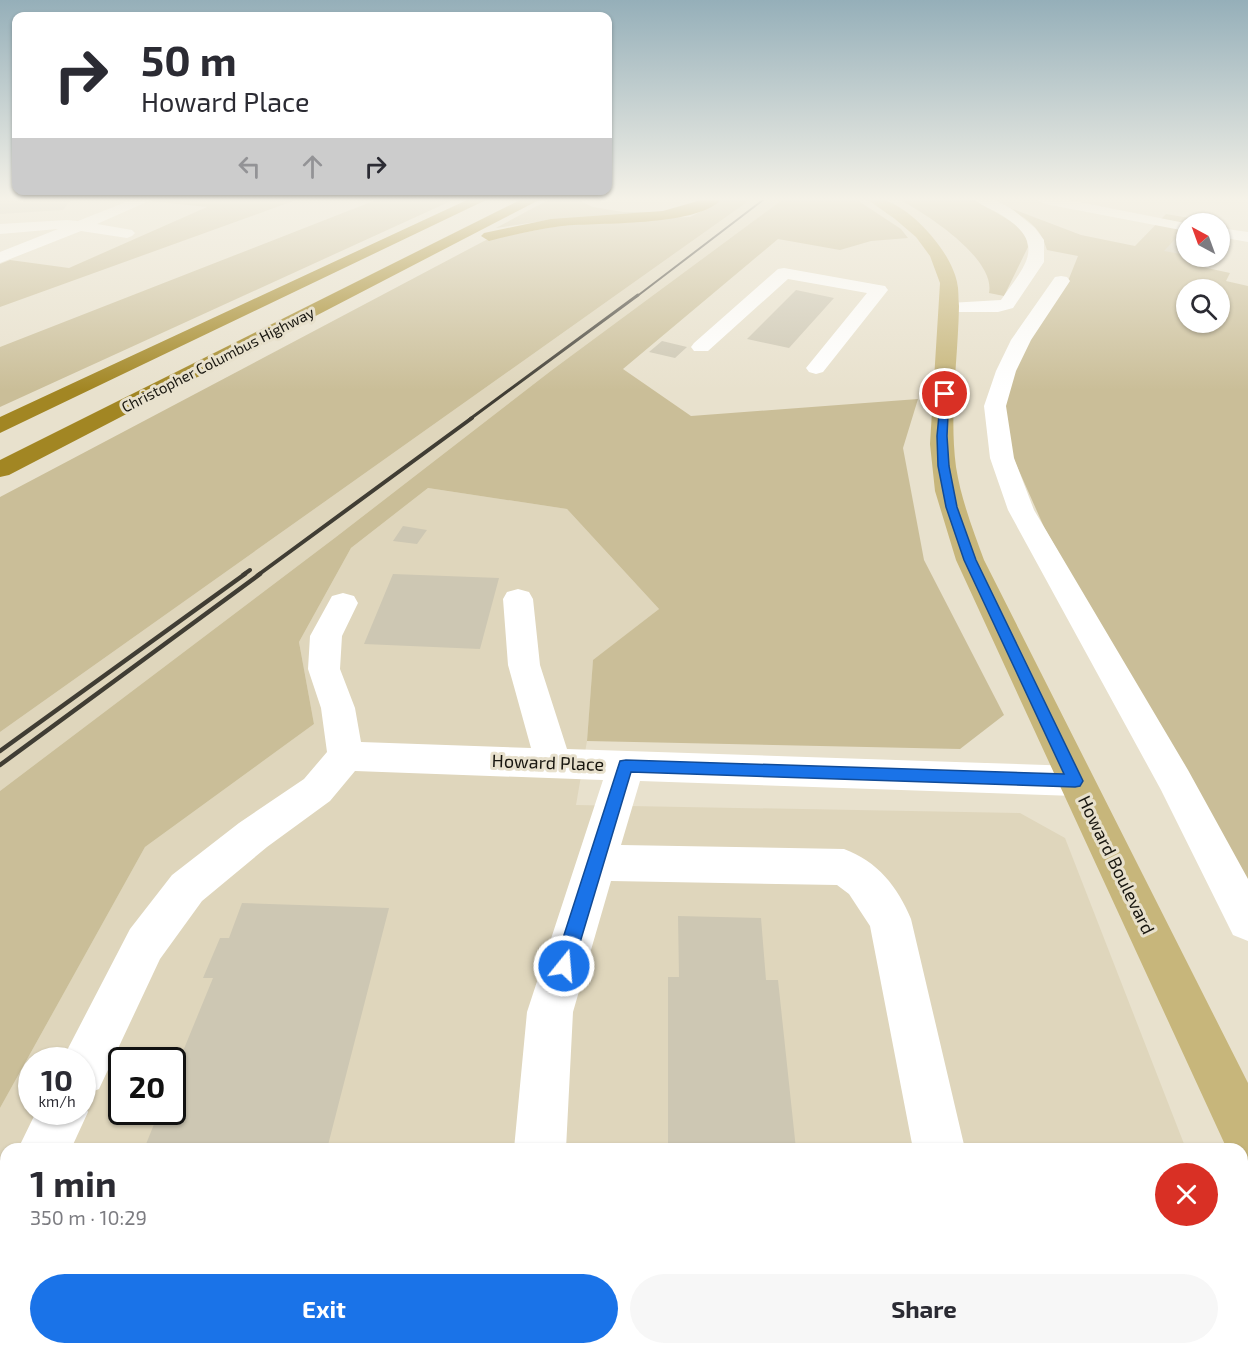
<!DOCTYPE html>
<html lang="en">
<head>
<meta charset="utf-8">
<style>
  :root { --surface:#fff; --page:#f7f7f7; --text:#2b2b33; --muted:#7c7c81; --accent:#1a73e8 }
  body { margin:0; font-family:"Exo 2",sans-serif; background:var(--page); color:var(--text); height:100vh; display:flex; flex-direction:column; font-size:22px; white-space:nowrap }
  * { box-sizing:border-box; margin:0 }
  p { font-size:20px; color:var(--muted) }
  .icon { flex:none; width:33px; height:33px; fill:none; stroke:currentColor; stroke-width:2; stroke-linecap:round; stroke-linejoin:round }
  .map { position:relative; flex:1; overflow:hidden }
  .sheet { position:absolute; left:0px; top:1143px; width:1248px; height:212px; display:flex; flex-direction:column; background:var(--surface); border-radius:18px 18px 0 0; box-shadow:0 2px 4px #0004 }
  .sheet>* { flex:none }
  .guide { position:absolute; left:12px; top:12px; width:600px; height:183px; border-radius:12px; box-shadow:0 2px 4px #0004; background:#fff; color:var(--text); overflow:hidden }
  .needle { width:39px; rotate:319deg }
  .tools { position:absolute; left:1176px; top:213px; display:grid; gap:12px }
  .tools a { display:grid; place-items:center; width:54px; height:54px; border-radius:50%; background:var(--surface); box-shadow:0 2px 4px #0004; font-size:30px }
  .speed { position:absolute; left:18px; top:1047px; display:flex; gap:12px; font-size:30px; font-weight:700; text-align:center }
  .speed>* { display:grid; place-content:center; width:78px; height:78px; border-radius:50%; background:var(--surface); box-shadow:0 2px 4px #0004; line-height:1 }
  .speed small { font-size:15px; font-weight:400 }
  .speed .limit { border:3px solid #111; border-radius:9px; background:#fff; color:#111 }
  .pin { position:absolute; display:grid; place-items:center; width:51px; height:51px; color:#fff; margin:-26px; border:3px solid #fff; border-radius:50%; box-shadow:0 2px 6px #0007 }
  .me { position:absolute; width:66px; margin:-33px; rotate:17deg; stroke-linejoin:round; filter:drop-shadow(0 0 4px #0008) }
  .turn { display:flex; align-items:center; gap:21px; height:126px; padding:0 30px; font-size:27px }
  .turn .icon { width:78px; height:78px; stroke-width:2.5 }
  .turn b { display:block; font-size:42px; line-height:51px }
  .lanes { display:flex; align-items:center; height:57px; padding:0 30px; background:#0003; justify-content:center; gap:30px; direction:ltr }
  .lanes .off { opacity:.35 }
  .round { display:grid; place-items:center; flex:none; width:63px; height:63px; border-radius:32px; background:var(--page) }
  .overview { display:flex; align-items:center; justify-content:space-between; height:102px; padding:0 30px }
  h1 { font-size:36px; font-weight:700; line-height:45px }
  .cta { display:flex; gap:12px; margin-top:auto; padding:12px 30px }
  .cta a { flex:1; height:69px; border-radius:36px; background:var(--accent); color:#fff; font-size:24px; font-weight:700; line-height:69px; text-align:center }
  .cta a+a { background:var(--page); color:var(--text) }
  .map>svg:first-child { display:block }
  .built { fill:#dfd6bc; fill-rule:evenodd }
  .green { fill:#cabe98; fill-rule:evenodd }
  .building { fill:#cdc7b3 }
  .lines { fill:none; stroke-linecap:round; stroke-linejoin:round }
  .minor { fill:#fff; fill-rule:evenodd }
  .major { fill:#c7b67b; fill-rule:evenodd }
  .highway { fill:#a28623; fill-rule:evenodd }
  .rail-far3 { stroke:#403d34; stroke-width:2 }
  .rail-far2 { stroke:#403d34; stroke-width:3 }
  .rail-far1 { stroke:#403d34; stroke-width:4 }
  .rail { stroke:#403d34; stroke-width:4.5 }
  .route { fill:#1a73e8; stroke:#114b97; stroke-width:1.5 }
  .labels { text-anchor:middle; stroke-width:6; stroke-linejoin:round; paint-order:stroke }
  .far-street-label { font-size:15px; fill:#191710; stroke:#e8e1cd }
  .street-label { font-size:18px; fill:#191710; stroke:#e8e1cd }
</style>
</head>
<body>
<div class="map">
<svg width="1248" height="1354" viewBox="0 0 1248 1354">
  <rect width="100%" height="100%" fill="#e8e1cd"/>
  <path class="built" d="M750,200H782L552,370L336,537L0,791V732Z
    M428,488L567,509L659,609L593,661L587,741L576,805L1020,813L1065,838L1186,1149H6V1348H1242V1294L1248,1309V1354H0V1108L145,847L314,724L299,642L351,548ZM32,1060H82V1112H32ZM122,1060H172V1112H122Z"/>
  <path class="green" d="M153,200H296L0,307V264L10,260L69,268L207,207L150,201Z
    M376,200H453L0,407V347Z
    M548,200H578L593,207L623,212H670L536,222L496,228Z
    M723,200H750L0,732V497L486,240L552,227L627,219L690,217Z
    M782,200H857L901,229L908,238L871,241L840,250L778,239L623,369L691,416L918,399L903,448L924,560L1004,715L960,749L587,741L593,660L659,609L567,509L428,488L351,548L299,642L314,724L145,847L0,1108V791L336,537L552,370Z
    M900,200H975L1019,226L1026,237L1028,247L1004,296L989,293C996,259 927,214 900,200Z
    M1005,206L1081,235L1135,246L1166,214L1219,223L1186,224V256L1204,257L1198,266L1230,273L1226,281L1248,286V886L1044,527L1012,455L1004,399L1017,359L1066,286L1078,256L1047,250C1040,225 1026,219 1005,206ZM1186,290H1220V322H1186Z"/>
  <path class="building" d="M0,200H71L63,210L0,214Z
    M1176,238L1186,240V255L1164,251Z
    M796,290L834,298L789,348L747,339Z
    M662,341L687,347L675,358L649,352Z
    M403,526L427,530L417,544L393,541Z
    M393,574L499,578L480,649L364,644Z
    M242,903L389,908L327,1149H144L159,1112H172V1078L213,978H203L220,938H229Z
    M678,916L761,918L766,980H778L796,1149H668V977H679Z
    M53,1348H275L273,1354H51Z"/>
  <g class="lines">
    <path class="minor" d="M131,200H151L97,224L132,230L135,233L132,236L127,238L81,231L0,263V252L58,229L0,234V224L67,220L78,221Z
      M976,200H995L1012,209L1035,228L1044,240V262L1013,308L998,312H943L940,308L943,304L949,303L1001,300C1025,265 1049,244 1000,214C992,209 983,207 976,200Z
      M1038,200H1069L1190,224H1186V231L1045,204Z
      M1220,228L1248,232V242L1220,237Z
      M784,268L879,285L885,286L888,290L823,372L816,374L809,372L806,368L867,293L788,279L708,351H694L691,347L694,343L778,269Z
      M1061,276L1067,277L1070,281L1031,340L1016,371L1006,406L1014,458L1034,510L1188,770L1248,879V941L1233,935L1161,790L1008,510L990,458L984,406L996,371L1011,340L1055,277Z
      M518,589L529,592L533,599L540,665L567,749L1075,766L1088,770L1094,781L1088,792L1075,796L640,781L621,845L844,849C877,861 898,887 911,919L965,1149H913L870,926L849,894L837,885L611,881L573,1012L566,1149H514L527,1012L603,780L355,771L330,801L267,847L202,901L160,959L99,1089L82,1096V1060H62L130,929L172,875L239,823L304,779L327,752L321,708L308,669L310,636L332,596L343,593L354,596L358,603L342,636L340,669L355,708L361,742L531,748L508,665L503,599L507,592Z
      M82,1098L88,1112L71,1149H18L36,1112H82Z
      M6,1199V1264L0,1267V1202Z"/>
    <path class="major" d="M868,200C874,200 882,199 887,201C916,212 951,253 957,282C959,290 958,298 959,306C958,360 949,414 956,467C961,499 973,530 984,560L1248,1083V1163L1242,1160V1149H1227L956,560L935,491L930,444L940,283L930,256L916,237L895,219Z"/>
    <path class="highway" d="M467,200H486L0,433V417Z
      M520,200H539L9,475L0,477V460Z
      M701,200H721C694,227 600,222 562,226C537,229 513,235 489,241L481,236L484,233L551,219L663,211Z"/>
    <path class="rail-far3" d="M636,297L763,200"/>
    <path class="rail-far2" d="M470,419L638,295"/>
    <path class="rail-far1" d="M243,575L250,570
      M258,575L472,418"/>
    <path class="rail" d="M0,751L245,574
      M0,765L260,574"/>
  </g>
  <linearGradient id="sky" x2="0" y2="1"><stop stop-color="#95afb9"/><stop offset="0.51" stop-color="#f5f2e8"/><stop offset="1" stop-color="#f5f2e8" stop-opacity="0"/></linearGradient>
  <rect width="1248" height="390" fill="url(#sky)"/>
  <path class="route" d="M945,392L949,394L947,436L949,466L957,507L976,560L1083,781L1080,786L1075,787L631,772L573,966L570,973L564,975L557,973L554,966L620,761L626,760L1064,774L964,560L946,507L938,466L937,436L941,394Z"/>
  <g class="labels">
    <g class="far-street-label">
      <text transform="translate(218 360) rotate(-27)" y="5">Christopher Columbus Highway</text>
    </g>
    <g class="street-label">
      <text transform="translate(548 763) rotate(2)" y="6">Howard Place</text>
      <text transform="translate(1116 865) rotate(64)" y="6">Howard Boulevard</text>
    </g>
  </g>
</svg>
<div class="tools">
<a><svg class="needle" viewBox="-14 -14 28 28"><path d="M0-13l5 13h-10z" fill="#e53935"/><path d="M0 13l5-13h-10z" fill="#7c7c81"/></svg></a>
<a><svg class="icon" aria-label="search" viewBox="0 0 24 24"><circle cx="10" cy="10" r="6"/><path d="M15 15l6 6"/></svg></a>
</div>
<div class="speed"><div>10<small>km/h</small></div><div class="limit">20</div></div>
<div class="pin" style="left:945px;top:394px;background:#d93025"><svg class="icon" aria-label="arrive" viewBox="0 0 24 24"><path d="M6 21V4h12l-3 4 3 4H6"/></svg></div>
<svg class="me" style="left:564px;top:966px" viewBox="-20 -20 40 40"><circle r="17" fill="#1a73e8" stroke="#fff" stroke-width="3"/><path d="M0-11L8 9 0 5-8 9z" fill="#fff"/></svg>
<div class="guide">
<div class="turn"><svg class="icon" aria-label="right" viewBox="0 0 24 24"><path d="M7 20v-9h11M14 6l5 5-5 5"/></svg><div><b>50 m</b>Howard Place</div></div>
<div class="lanes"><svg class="icon off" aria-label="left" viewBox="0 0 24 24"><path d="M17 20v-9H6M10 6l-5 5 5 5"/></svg><svg class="icon off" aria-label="ahead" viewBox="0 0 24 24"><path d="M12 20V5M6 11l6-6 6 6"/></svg><svg class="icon" aria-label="right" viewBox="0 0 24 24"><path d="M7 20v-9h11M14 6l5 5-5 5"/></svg></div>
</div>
<section class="sheet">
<div class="overview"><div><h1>1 min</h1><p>350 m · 10:29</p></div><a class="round" style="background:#d93025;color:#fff"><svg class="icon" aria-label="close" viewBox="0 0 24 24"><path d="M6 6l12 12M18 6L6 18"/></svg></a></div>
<div class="cta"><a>Exit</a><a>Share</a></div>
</section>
</div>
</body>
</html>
